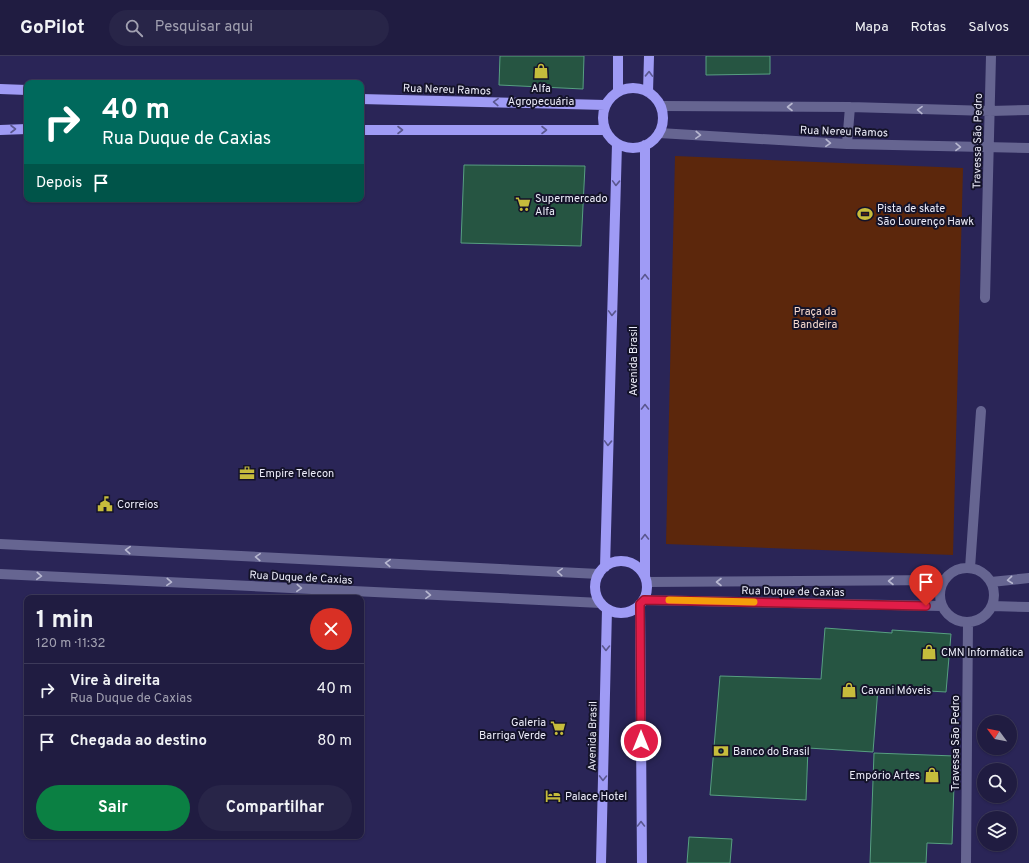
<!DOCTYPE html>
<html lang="pt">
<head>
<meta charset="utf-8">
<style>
  :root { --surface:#201c41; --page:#282548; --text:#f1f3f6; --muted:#a2a1b1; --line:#3d3a5a; --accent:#0b8043 }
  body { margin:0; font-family:Overpass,sans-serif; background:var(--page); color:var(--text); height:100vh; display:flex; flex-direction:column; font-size:15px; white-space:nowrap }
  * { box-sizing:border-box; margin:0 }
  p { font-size:13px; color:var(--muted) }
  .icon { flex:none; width:22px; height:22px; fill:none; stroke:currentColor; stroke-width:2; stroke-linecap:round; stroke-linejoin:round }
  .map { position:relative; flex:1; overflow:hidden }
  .panel { position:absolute; left:24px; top:539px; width:340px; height:244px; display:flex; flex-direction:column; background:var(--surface); border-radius:8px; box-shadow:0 1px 3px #0004,0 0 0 1px var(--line) }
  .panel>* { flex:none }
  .guide { position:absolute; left:24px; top:24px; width:340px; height:122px; border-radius:8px; box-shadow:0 1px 3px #0004,0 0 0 1px var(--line); background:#00695c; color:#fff; overflow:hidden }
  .needle { width:26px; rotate:302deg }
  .tools { position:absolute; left:977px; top:659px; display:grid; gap:8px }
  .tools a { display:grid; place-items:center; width:40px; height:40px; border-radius:50%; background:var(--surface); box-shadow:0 1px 3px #0004,0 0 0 1px var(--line); font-size:20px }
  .pin { position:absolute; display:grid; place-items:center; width:34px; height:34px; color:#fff; margin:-41px -17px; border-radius:50% 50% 50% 0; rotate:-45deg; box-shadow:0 0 4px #0007 }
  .pin .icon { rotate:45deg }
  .me { position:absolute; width:44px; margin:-22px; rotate:0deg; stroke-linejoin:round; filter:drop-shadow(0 0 3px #0008) }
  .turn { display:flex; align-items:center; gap:14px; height:84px; padding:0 12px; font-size:18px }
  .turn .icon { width:52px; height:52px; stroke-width:2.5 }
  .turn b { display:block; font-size:28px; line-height:34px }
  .then { display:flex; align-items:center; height:38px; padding:0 12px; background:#0003; gap:8px; font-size:15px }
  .round { display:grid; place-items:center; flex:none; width:42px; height:42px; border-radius:21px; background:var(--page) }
  .head { display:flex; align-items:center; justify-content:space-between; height:68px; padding:0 12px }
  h1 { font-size:24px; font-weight:700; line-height:30px }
  .cta { display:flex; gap:8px; margin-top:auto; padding:8px 12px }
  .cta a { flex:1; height:46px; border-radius:24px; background:var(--accent); color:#fff; font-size:16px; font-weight:700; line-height:46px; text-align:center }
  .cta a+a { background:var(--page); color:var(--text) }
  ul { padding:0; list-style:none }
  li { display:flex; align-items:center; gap:12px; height:52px; padding:0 12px; border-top:1px solid var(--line) }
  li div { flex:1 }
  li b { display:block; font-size:15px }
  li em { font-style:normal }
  header { display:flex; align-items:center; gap:24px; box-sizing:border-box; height:56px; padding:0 20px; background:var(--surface); border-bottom:1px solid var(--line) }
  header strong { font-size:19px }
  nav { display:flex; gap:22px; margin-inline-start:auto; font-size:14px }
  .search { width:280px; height:36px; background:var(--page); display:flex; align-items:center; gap:10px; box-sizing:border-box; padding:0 14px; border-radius:22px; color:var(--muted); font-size:15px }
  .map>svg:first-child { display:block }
  .green { fill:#5c270c }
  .building { fill:#265542; stroke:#579f81 }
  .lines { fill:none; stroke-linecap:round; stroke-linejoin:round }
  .minor { stroke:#666591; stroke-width:10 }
  .major { stroke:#9f9bf5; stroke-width:10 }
  .oneway { stroke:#5a578f }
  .oneway2 { stroke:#b7b7d0 }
  .route-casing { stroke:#92132f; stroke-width:10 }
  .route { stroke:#e11d48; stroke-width:7 }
  .slow { stroke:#f59e0b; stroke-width:7 }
  .labels { text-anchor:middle; stroke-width:4; stroke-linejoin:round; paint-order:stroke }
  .poi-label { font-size:11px; fill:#ededfa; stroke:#141329; text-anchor:start }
  .street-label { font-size:11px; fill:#ededfa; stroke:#141329 }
  .park-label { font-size:11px; fill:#f7dace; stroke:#141329 }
</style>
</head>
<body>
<header>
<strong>GoPilot</strong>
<div class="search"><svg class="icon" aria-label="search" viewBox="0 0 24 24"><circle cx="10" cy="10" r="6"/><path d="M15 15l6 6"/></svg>Pesquisar aqui</div>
<nav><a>Mapa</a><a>Rotas</a><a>Salvos</a></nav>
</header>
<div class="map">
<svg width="1029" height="807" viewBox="0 0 1029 807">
  <rect width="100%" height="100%" fill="#2a2557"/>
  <path class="green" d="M675,100L963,112L953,499L666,488Z"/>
  <path class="building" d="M500,0H584L583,33L499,29Z
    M706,0H770V18L706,19Z
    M464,109L585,110L581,190L461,187Z
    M825,572L892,577V574L951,578L946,636L878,632L873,696L808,692L806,744L710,739L720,620L821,623Z
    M874,697L955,700L952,788L927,787L926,807H870Z
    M689,781L732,783L730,807H687Z"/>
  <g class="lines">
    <path class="minor" d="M661,50L850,51L990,55L1029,54
      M659,77L847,88L1029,92
      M847,88L850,51
      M985,242L991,0
      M0,488L599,518
      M940 539a27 27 0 1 1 54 0a27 27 0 1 1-54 0Z
      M970,512L981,355
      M0,518L601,547
      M647,526L944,524
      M991,526L1029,522
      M643,544L942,550
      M992,550L1029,551
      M966,807L968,566"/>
    <path class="major" d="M603 62a30 30 0 1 1 60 0a30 30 0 1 1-60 0Z
      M0,33L27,34
      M618,35V0
      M648,36L649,0
      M361,43L605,49
      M0,74L27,73
      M361,74H605
      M595 531a26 26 0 1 1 52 0a26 26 0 1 1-52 0Z
      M605,511L617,88
      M645,520V89
      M640,548L642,807
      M601,807L607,553"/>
  </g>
  <defs><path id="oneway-chevron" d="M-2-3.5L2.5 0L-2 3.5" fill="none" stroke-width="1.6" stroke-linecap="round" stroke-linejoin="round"/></defs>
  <g class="oneway">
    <use href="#oneway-chevron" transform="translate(649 18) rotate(-88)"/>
    <use href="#oneway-chevron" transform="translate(496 46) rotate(-178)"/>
    <use href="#oneway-chevron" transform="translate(13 73)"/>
    <use href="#oneway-chevron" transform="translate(400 74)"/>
    <use href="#oneway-chevron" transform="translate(544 74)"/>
    <use href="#oneway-chevron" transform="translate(616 127) rotate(92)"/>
    <use href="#oneway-chevron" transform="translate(645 221) rotate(-90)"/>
    <use href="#oneway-chevron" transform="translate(612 257) rotate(92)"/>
    <use href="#oneway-chevron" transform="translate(645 351) rotate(-90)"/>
    <use href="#oneway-chevron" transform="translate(608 387) rotate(92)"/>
    <use href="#oneway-chevron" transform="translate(645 481) rotate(-90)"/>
    <use href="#oneway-chevron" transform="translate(606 592) rotate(91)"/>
    <use href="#oneway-chevron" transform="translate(603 722) rotate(91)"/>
    <use href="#oneway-chevron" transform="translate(641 768) rotate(-90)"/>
  </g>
  <g class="oneway2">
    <use href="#oneway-chevron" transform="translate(790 51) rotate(-180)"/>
    <use href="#oneway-chevron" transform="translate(920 54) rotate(-179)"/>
    <use href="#oneway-chevron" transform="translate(698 79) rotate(3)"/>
    <use href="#oneway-chevron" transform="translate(828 87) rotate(3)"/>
    <use href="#oneway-chevron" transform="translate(958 91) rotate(1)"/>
    <use href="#oneway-chevron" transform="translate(128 494) rotate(-177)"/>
    <use href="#oneway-chevron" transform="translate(258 501) rotate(-177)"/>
    <use href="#oneway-chevron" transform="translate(388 507) rotate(-177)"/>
    <use href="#oneway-chevron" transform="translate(560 516) rotate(-177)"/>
    <use href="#oneway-chevron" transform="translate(39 520) rotate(3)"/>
    <use href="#oneway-chevron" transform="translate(1010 524) rotate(174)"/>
    <use href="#oneway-chevron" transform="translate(891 525) rotate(180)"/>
    <use href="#oneway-chevron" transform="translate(169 526) rotate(3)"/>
    <use href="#oneway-chevron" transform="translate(719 526) rotate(180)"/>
    <use href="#oneway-chevron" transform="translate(299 532) rotate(3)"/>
    <use href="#oneway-chevron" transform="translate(428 539) rotate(3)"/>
  </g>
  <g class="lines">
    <g class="route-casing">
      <path id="route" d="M641,685L640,548L644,544L926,550"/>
    </g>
    <use href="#route" class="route"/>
    <path class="slow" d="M669,544L754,546"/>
  </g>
  <defs>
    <g id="shop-bare" transform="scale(1.2)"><path d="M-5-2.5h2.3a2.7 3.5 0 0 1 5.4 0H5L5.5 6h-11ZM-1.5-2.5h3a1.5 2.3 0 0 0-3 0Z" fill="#c6bc3c" stroke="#141329" stroke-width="2.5" paint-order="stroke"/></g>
    <g id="supermarket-bare" transform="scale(1.2)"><path d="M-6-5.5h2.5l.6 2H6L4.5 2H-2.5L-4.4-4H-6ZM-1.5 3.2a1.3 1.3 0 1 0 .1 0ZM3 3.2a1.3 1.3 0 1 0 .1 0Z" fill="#c6bc3c" stroke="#141329" stroke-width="2.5" paint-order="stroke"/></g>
    <g id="stadium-bare" transform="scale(1.2)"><path d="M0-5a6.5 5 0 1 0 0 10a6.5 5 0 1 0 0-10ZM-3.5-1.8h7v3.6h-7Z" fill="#c6bc3c" stroke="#141329" stroke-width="2.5" paint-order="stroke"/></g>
    <g id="office-bare" transform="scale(1.2)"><path d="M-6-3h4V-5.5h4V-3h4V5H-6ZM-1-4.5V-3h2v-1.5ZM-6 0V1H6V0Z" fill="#c6bc3c" stroke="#141329" stroke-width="2.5" paint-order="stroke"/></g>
    <g id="civic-bare" transform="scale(1.2)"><path d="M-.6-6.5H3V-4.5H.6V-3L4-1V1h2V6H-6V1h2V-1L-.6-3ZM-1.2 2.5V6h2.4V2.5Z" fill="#c6bc3c" stroke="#141329" stroke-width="2.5" paint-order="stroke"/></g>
    <g id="bank-bare" transform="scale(1.2)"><path d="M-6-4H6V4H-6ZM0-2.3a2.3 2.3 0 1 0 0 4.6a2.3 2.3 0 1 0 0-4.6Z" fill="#c6bc3c" stroke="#141329" stroke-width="2.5" paint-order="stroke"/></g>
    <g id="hotel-bare" transform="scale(1.2)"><path d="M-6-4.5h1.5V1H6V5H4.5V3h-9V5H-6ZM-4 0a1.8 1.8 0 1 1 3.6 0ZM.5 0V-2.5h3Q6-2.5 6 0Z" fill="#c6bc3c" stroke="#141329" stroke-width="2.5" paint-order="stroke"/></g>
  </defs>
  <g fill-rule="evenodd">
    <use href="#shop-bare" x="541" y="15"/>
    <use href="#supermarket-bare" x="523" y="148"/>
    <use href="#stadium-bare" x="865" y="158"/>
    <use href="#office-bare" x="247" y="417"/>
    <use href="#civic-bare" x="105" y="448"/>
    <use href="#shop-bare" x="929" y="596"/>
    <use href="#shop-bare" x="849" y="634"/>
    <use href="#supermarket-bare" x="558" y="672"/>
    <use href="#bank-bare" x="721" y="695"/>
    <use href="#shop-bare" x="932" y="719"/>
    <use href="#hotel-bare" x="553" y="740"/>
  </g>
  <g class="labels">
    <g class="poi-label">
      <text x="541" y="36" text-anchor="middle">Alfa<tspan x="541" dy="13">Agropecuária</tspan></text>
      <text x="535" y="146">Supermercado<tspan x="535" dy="13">Alfa</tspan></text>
      <text x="877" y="156">Pista de skate<tspan x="877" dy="13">São Lourenço Hawk</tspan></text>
      <text x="259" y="421">Empire Telecon</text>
      <text x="117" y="452">Correios</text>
      <text x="941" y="600">CMN Informática</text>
      <text x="861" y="638">Cavani Móveis</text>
      <text x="546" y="670" text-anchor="end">Galeria<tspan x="546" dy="13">Barriga Verde</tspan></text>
      <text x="733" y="699">Banco do Brasil</text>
      <text x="920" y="723" text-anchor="end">Empório Artes</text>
      <text x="565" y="744">Palace Hotel</text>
    </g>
    <g class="street-label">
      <text transform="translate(447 33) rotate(2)" y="4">Rua Nereu Ramos</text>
      <text transform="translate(844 75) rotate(2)" y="4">Rua Nereu Ramos</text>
      <text transform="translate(977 85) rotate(-89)" y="4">Travessa São Pedro</text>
      <text transform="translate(633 305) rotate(-90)" y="4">Avenida Brasil</text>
      <text transform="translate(301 521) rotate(3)" y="4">Rua Duque de Caxias</text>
      <text transform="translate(793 535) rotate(1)" y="4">Rua Duque de Caxias</text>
      <text transform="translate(592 680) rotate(-89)" y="4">Avenida Brasil</text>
      <text transform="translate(955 687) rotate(-90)" y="4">Travessa São Pedro</text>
    </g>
    <g class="park-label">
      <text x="815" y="259">Praça da<tspan x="815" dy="13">Bandeira</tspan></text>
    </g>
  </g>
</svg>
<div class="tools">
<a><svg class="needle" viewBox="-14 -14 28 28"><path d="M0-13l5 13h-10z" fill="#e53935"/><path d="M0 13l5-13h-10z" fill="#a2a1b1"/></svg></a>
<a><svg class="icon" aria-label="search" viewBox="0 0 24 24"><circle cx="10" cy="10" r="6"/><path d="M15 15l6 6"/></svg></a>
<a><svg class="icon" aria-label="layers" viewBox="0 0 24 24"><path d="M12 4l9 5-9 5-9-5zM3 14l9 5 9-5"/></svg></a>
</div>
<div class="pin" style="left:926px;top:550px;background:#d93025"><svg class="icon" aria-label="arrive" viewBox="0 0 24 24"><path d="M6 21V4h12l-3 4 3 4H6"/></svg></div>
<svg class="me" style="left:641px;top:685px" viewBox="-20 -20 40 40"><circle r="17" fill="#e11d48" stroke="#fff" stroke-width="3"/><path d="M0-11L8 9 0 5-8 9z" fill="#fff"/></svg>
<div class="guide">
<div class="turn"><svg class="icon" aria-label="right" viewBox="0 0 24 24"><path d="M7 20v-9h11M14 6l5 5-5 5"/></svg><div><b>40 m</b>Rua Duque de Caxias</div></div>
<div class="then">Depois<svg class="icon" aria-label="arrive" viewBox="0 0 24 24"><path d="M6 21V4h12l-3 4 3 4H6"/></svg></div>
</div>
<section class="panel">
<div class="head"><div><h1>1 min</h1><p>120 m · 11:32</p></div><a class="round" style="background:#d93025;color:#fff"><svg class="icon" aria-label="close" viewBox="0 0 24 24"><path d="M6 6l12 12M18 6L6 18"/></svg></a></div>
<ul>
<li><svg class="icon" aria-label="right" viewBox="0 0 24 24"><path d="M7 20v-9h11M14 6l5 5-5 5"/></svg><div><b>Vire à direita</b><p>Rua Duque de Caxias</p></div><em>40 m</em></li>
<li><svg class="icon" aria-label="arrive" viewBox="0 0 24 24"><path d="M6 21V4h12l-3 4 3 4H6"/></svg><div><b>Chegada ao destino</b></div><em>80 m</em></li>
</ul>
<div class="cta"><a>Sair</a><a>Compartilhar</a></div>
</section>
</div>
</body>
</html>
